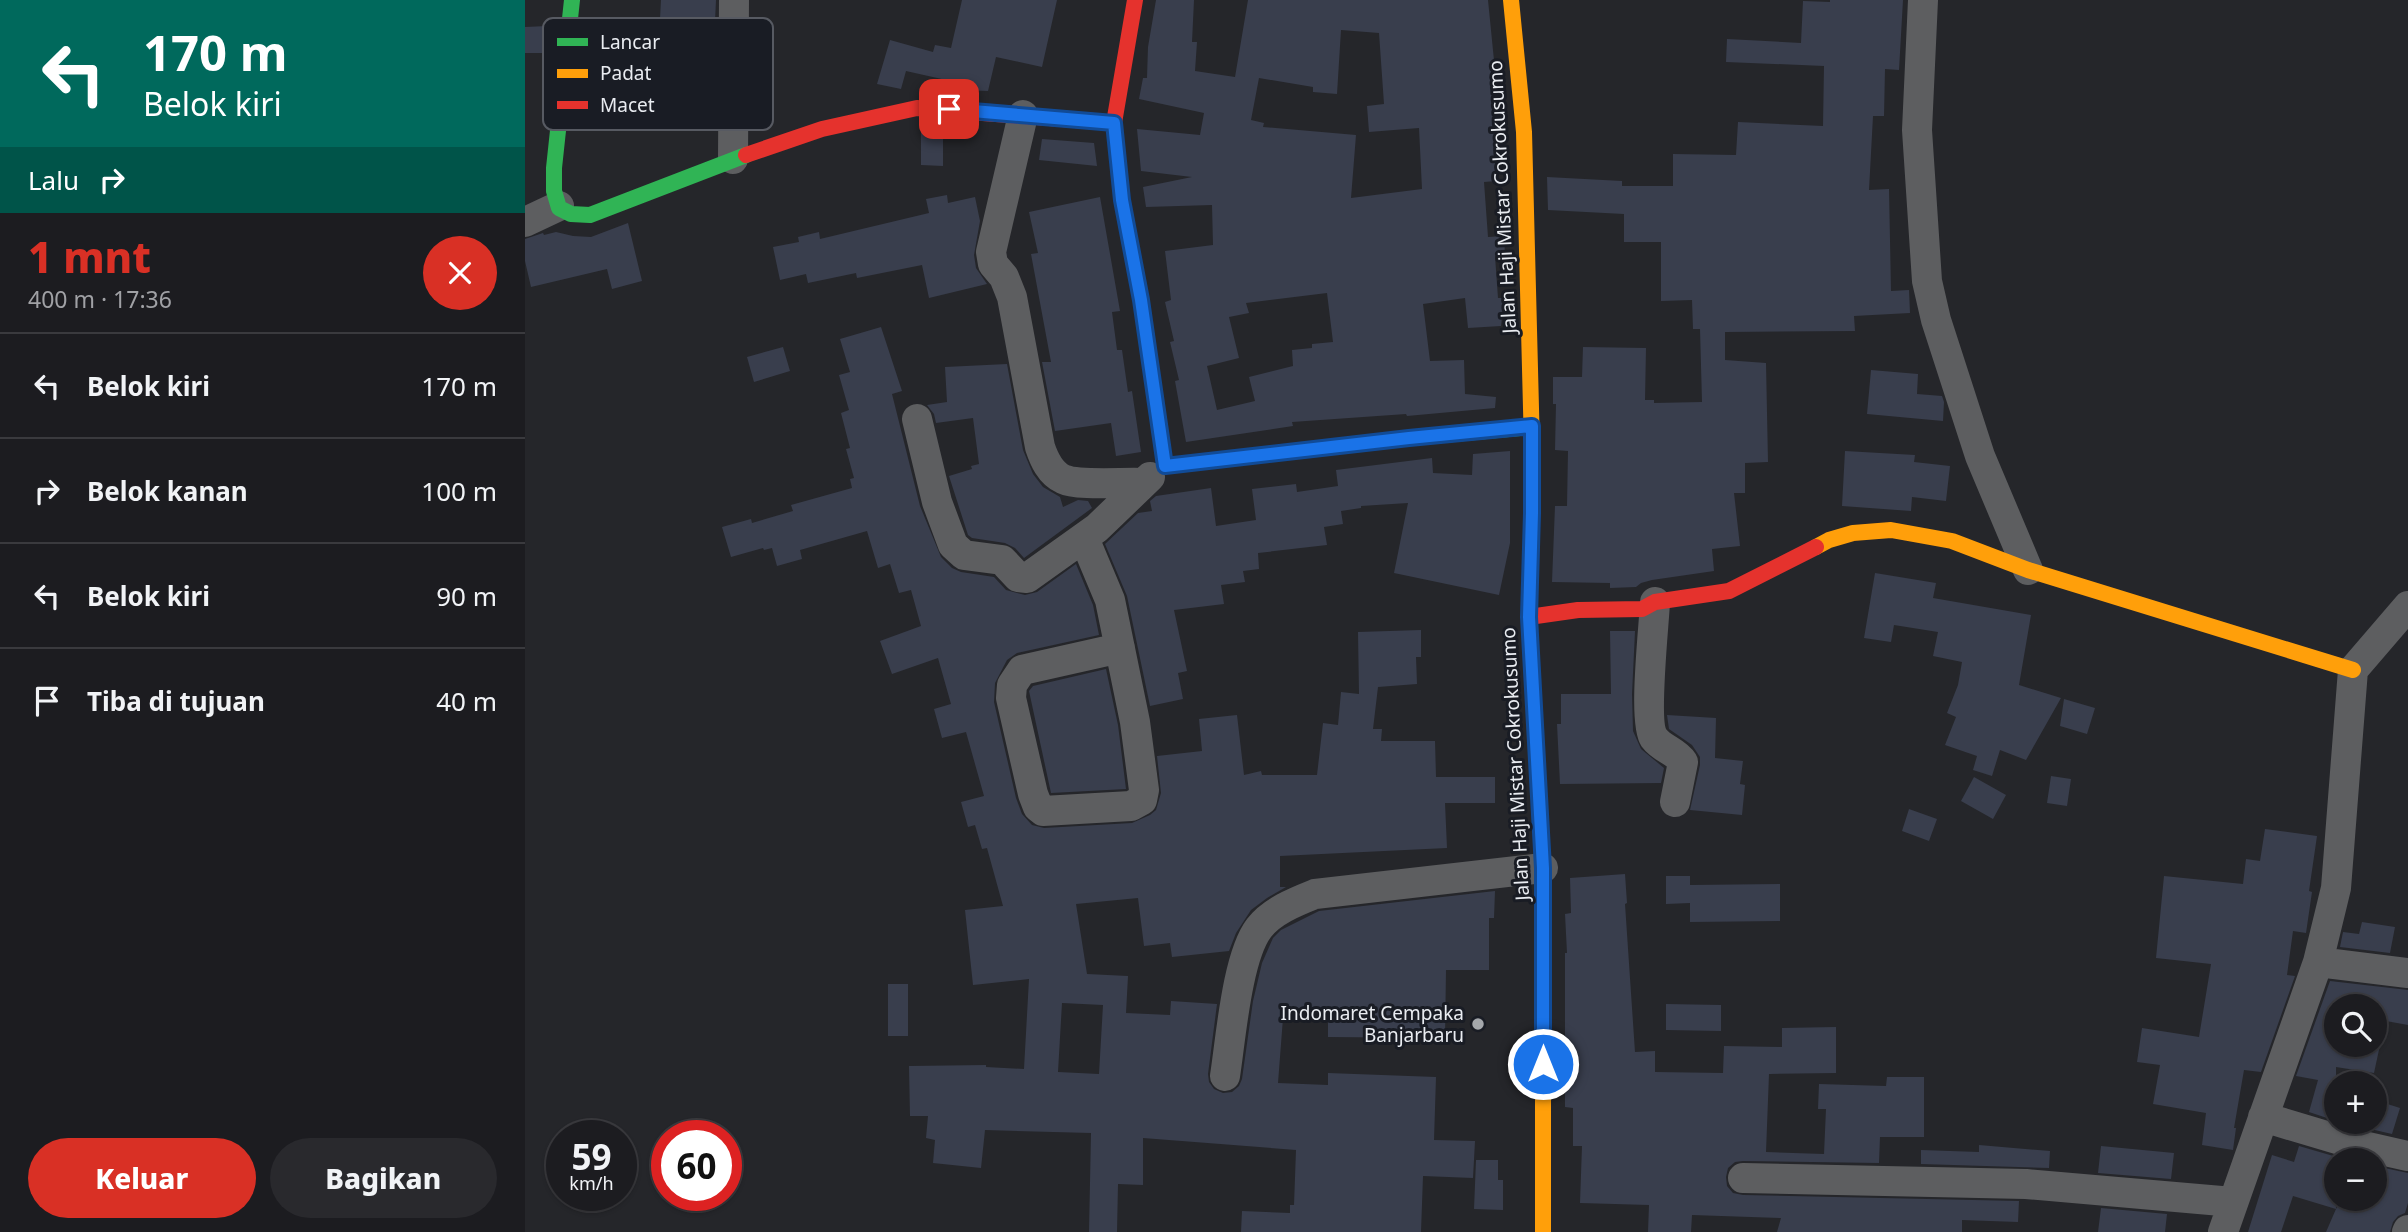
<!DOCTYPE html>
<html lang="id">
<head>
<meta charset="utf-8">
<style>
  :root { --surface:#1c1c20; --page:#29292d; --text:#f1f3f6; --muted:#a0a1a5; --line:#3a3a3e; --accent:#d93025 }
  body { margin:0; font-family:"Noto Sans",sans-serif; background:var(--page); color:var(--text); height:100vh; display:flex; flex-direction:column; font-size:26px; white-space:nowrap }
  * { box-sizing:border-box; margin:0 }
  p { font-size:23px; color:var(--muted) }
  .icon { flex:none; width:38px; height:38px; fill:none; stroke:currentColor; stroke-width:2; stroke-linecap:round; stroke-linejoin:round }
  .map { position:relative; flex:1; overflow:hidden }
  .details { display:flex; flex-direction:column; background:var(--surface); width:525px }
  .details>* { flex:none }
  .banner { background:#00695c; color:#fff; overflow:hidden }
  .controls { position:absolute; left:1799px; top:994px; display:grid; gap:14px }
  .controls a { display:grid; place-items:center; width:63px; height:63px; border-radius:50%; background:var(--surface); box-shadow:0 2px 5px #0004,0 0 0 2px var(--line); font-size:35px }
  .speed { position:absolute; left:21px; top:1120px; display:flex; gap:14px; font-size:35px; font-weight:700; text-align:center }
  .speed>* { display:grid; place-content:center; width:91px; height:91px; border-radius:50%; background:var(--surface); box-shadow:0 2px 5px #0004,0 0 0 2px var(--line); line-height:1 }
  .speed small { font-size:18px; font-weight:400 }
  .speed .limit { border:10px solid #d22; background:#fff; color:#111 }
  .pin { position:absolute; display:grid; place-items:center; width:60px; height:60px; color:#fff; margin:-30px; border-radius:14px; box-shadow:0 4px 10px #0006 }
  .me { position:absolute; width:77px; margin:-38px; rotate:0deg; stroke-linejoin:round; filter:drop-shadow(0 0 5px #0008) }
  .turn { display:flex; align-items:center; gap:24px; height:147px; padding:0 28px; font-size:32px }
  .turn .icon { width:91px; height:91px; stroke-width:2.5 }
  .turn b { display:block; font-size:49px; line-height:60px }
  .then { display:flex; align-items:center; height:66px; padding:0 28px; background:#0003; gap:14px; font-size:26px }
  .round { display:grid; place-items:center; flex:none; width:74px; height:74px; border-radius:37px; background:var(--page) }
  .overview { display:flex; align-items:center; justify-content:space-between; height:119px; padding:0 28px }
  h1 { font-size:42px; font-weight:800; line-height:52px; color:var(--accent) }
  .button { display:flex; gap:14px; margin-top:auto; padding:14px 28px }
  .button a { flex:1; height:80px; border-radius:42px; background:var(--accent); color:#fff; font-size:28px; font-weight:800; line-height:80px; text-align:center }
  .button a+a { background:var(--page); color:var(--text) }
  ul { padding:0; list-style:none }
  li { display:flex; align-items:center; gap:21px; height:105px; padding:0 28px; border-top:2px solid var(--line) }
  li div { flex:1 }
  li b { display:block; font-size:26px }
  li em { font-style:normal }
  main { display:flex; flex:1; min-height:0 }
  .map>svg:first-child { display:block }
  .building { fill:#393e4d; fill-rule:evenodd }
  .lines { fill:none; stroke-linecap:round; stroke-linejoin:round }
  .street { stroke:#5d5e60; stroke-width:30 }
  .fast { stroke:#30b455; stroke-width:16 }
  .slow { stroke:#ff9f0a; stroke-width:16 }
  .jam { stroke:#e5322d; stroke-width:16 }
  .route-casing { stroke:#114b97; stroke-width:18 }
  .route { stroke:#1a73e8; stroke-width:12 }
  .poi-dot { fill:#a4a7ab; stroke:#191c24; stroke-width:2.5 }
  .labels { text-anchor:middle; stroke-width:6; stroke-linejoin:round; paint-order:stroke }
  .street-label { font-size:19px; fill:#e9ecf1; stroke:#191c24 }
  .poi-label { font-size:19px; fill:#e9ecf1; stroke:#191c24; text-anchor:end }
  .key { fill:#191c24; stroke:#575a62; stroke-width:2 }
  .key-label { font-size:19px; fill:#e9ecf1 }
</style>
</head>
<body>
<main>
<section class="details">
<div class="banner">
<div class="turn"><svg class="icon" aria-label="left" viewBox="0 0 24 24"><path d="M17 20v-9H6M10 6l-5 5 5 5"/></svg><div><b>170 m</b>Belok kiri</div></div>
<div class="then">Lalu<svg class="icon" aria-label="right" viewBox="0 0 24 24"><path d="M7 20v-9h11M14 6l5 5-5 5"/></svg></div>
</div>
<div class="overview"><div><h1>1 mnt</h1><p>400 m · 17:36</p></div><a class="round" style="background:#d93025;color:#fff"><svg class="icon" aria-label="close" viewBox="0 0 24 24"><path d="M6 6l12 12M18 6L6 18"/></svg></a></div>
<ul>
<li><svg class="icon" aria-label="left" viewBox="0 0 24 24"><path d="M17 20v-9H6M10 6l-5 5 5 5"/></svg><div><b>Belok kiri</b></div><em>170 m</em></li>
<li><svg class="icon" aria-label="right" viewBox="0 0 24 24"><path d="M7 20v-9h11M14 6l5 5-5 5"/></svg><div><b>Belok kanan</b></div><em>100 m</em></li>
<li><svg class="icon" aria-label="left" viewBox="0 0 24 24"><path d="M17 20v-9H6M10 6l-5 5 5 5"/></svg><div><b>Belok kiri</b></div><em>90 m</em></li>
<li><svg class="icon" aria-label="arrive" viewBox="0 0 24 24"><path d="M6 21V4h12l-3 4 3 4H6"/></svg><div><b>Tiba di tujuan</b></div><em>40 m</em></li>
</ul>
<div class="button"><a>Keluar</a><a>Bagikan</a></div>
</section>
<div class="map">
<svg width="1883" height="1232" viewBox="0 0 1883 1232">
  <rect width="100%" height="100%" fill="#25262a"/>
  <path class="building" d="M136,0H191L190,21L135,19Z
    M437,0H532L517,67L471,57L463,91L438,90L439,84L381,71L376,89L352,84L365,40L408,52L410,45L426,48Z
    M631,0H669L667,42H672L670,71L710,77L723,0H963L977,141H969L971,181L959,182L963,237L979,236L980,255L970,256L973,298H979L976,326L943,328L940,298L898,304L905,361L939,360L940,394L971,397L970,408L882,416L881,414L767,422L768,426L661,442L650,381L654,380L645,342L649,341L640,302L646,300L640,251L688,245L687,205L621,207L618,187L667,177L616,171L612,129L675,135L679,113L614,99L618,78H622L623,47ZM816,30L854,33L859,104L842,106L844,132L894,128L897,189L826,198L831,135L738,127L739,123L726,120L734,78L788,87V92L812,94ZM802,293L808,342L787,344V348L767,350L768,366L724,377L730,401L692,410L682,366L714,358L704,317L724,313L721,303Z
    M1305,0H1378L1374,70L1360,69L1359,116H1348L1344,190L1364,189L1366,291L1384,290L1385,313L1329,316L1330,331L1200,332V360L1241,363L1243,462L1220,463V493H1209L1215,546L1187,549L1189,571L1127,580L1116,583L1111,587L1085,588V583L1027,582L1030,506H1042L1043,451L1030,450L1031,404H1028V377H1057L1058,347L1121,348L1120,400H1129V403L1177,402L1175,329H1168L1167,300L1136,301V242H1099V214L1023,210L1022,177L1097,181V186H1148V154L1211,155L1213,122L1298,126L1299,66L1201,62L1202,39L1276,43L1278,1L1305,2Z
    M22,26L19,53H0V27Z
    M396,130L418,132V166L396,165Z
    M517,139L569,143L572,166L514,160Z
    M422,195L423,203L450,197L455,221L449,255L451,268L462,284L404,298L397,265L332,278L331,273L283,283L281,274L255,280L248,247L274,242L273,237L294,232L295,239L404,213L401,199Z
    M575,197L595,311L587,312L592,350H597L603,392L607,391L616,452L591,456L586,423L530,431L517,362H526L506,254L513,253L504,212Z
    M103,223L117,281L87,289L82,269L6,287L0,261V239L18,233L19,235L31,232L48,236L66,237Z
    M356,327L377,391L367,394L395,506L416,557L427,568L436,572L469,577L481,590L500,595L512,592L551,564L568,605L574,635L492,653L482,660L470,683L469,702L491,798L497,814L507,825L519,828L607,823L625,815L631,810L636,793L632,756L677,751L674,719L712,715L719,775L736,771L737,775H792L798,723L813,725L816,692L834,694L833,632L896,630V657H891L892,684L853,687L848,729H857L856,741H910L911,777H970V803H920L922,848L755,856V887H761L742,898L726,910L711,933L704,951L647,957L645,943L619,946L613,898L551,904L562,974L603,976L601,1013L645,1015L646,1001L692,1004L683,1074L684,1082L689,1089L698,1093L707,1092L714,1086L717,1079L728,1001L737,963L748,938L756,930L794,911L970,891L969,918H964V970H921L920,1038L803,1037V1017L758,1018L753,1083L803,1085V1073L911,1077L909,1140L950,1141L948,1178L898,1176L896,1232H716L717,1211L765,1213V1205H769L771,1150L618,1138V1185L593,1184L592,1232H564L566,1133L460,1130L456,1168L408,1163L410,1140L401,1138L403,1116H385L384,1066L461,1065V1067L499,1069L504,979L448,985L440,910L478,906L462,848L457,849L450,825L443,827L436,802L459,796L441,732L417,738L409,709L426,704L413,658L367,674L355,641L396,626L386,590L374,593L365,564L353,568L342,531L275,550L277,559L252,566L247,548L239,550L238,548L206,557L197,527L226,519L227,523L268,511L266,505L327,488L325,479L329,478L321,449L325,448L316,413L324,410L314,375L325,372L315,339ZM537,1003L578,1005L574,1074L533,1072Z
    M258,347L265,371L229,382L222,357Z
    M482,364L498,450L508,474L518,487L535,497L538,507L553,500L563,501L567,508L499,558L490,548L480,543L447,538L443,535L424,476L447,469L446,466L454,464L448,418L411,423L409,414L402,405L422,402L420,367Z
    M1346,370L1393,374L1392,394L1417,396L1419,402L1418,421L1342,414Z
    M985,451V543L974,595L869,573L883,503L836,506V508L816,511L818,524L799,527L802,545L733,553L734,569L718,571L720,582L696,585L699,604L649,610L662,671L653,673L658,699L625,706L602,596L580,544L613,513L627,511L625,501L631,496L686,488L691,526L731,520L727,489L771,484L772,492L813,486L811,470L907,458L908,473L947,475L948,454Z
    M1320,451L1390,455L1389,462L1425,466L1421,501L1387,497L1386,511L1317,506Z
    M1350,573L1411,583L1408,598L1506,615L1494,685L1536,698L1501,760L1475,750L1467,776L1448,770L1452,756L1420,745L1431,717L1422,713L1433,685L1437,662L1408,656L1413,632L1369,625L1366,642L1339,638Z
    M1085,631H1110L1107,694L1108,731L1116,749L1139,768L1136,783L1035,784L1032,724H1036V694H1086Z
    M581,669L593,725L601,789L526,793L504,691L508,686Z
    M1539,699L1570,708L1562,734L1535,726Z
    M1142,715L1191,718L1190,758L1218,761L1215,784L1220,785L1217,815L1165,810L1175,765V757L1167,745L1144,729Z
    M1526,776L1546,779L1542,806L1522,803Z
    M1449,777L1481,795L1468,819L1436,801Z
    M1384,809L1412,819L1404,841L1377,831Z
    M1740,829L1792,836L1784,891L1787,892L1781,933L1768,931L1762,975L1770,976L1736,1072L1719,1070L1709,1128H1711L1708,1150L1677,1145L1681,1113L1628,1104L1635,1065L1612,1062L1617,1028L1674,1037L1686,964L1631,958L1639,876L1718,884L1721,859L1735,861Z
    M1100,874L1102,903L1100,904L1110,1052L1130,1051V1072L1198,1073L1199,1046L1257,1047V1028L1311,1027V1073L1244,1074L1241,1152L1299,1154L1301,1109H1293L1294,1084L1361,1086L1362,1077H1399V1137H1355L1354,1163L1218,1161L1210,1162L1203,1168L1201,1177L1202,1186L1208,1193L1218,1195L1494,1201L1493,1222L1437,1220V1232H1252L1256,1218L1167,1215L1166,1232H1123L1124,1205L1055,1203L1057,1146H1048V1108L1040,1107V953H1042L1040,914L1046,913L1045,878Z
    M1141,876H1165V898V885L1255,884V921L1165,922V903L1141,904Z
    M1837,922L1870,927L1865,953L1815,947L1818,932L1834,934Z
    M1805,981L1883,990V1025L1850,1019V1006H1811V1045H1855L1849,1073L1811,1067V1121L1784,1112L1793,1080L1771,1076Z
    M363,984H383V1036H363Z
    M1141,1004L1196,1005V1031L1141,1030Z
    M1850,1100L1875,1108L1867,1134L1815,1122H1850Z
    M1454,1145L1525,1151L1524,1168L1396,1164V1150L1454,1152Z
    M1576,1146L1649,1153L1646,1179L1573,1173Z
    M1774,1146L1822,1160H1811V1209L1816,1199H1850V1166L1883,1173V1203L1880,1213L1873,1216L1868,1222L1865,1232H1801L1811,1209L1768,1196L1756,1232H1723L1747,1155L1769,1162Z
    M951,1160H973V1180H978V1210L949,1209Z
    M1576,1208L1642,1214L1640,1232H1573Z"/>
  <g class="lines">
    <path class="street" d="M1398,0L1392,130L1402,281L1411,320L1455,456L1503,570
      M498,115L466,252L468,264L479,277L487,297L515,447C519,459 525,473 538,479C552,486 599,482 617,483
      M208,159L209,0
      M0,222L34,206
      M392,419L412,502L428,545L439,555L477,560L493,577L502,578L572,528L625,477
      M559,538L585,600L610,722L619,790L617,800L606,806L518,811L513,807L508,794L486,698L487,685L497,670L595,648
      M1130,602C1129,626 1118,722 1129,738C1137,749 1151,751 1158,762L1150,802
      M1793,962L1883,973
      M700,1076C706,1037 712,957 734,928C747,911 770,902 790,894L1018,868
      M1738,1117L1825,1143L1883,1156
      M1218,1178L1501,1184L1708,1202
      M1698,1232L1793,962L1811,888L1828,670L1883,606
      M1882,1232L1883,1230"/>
    <path class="fast" d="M47,0L29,168V191L34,208L46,214L65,215L221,155
      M637,445L640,466L884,438L1007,427"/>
    <path class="slow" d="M986,0L999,132L1008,487
      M1291,547L1304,540L1328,533L1366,530L1427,541L1503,570L1828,670
      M1018,1067V1232"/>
    <path class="jam" d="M610,0L589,123L597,200L616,300L637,445
      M221,155L297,129L392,108L589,123
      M1008,487L1004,617L1018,868V1067
      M1004,617L1053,610L1117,609L1130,602L1204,591L1291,547"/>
  </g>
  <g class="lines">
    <g class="route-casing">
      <path id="route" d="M424,109L589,123L597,200L616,300L640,466L884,438L1007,426V513L1004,617L1018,868V1064"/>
    </g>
    <use href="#route" class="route"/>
  </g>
  <circle class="poi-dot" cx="953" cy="1024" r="7"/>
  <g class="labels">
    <g class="street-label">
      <text transform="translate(977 197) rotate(-93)" y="7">Jalan Haji Mistar Cokrokusumo</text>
      <text transform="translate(990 764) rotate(-93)" y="7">Jalan Haji Mistar Cokrokusumo</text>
    </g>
    <g class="poi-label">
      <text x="939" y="1020">Indomaret Cempaka<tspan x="939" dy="22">Banjarbaru</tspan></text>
    </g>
  </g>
  <rect x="18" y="18" width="230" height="112" rx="10" class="key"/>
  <rect x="32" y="38" width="31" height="8" fill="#30b455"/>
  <rect x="32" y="69" width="31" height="9" fill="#ff9f0a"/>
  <rect x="32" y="101" width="31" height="8" fill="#e5322d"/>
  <g class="key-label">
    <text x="75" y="49">Lancar</text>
    <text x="75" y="80">Padat</text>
    <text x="75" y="112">Macet</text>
  </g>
</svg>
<div class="controls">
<a><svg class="icon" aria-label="search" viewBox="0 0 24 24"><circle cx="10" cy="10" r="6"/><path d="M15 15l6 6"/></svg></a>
<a>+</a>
<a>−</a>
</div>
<div class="speed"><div>59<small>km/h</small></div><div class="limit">60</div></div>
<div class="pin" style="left:424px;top:109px;background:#d93025"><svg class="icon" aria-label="arrive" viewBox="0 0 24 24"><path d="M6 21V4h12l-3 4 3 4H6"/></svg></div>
<svg class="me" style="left:1018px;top:1064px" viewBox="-20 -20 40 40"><circle r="17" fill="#1a73e8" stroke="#fff" stroke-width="3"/><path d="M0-11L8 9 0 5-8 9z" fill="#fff"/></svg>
</div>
</main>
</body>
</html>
